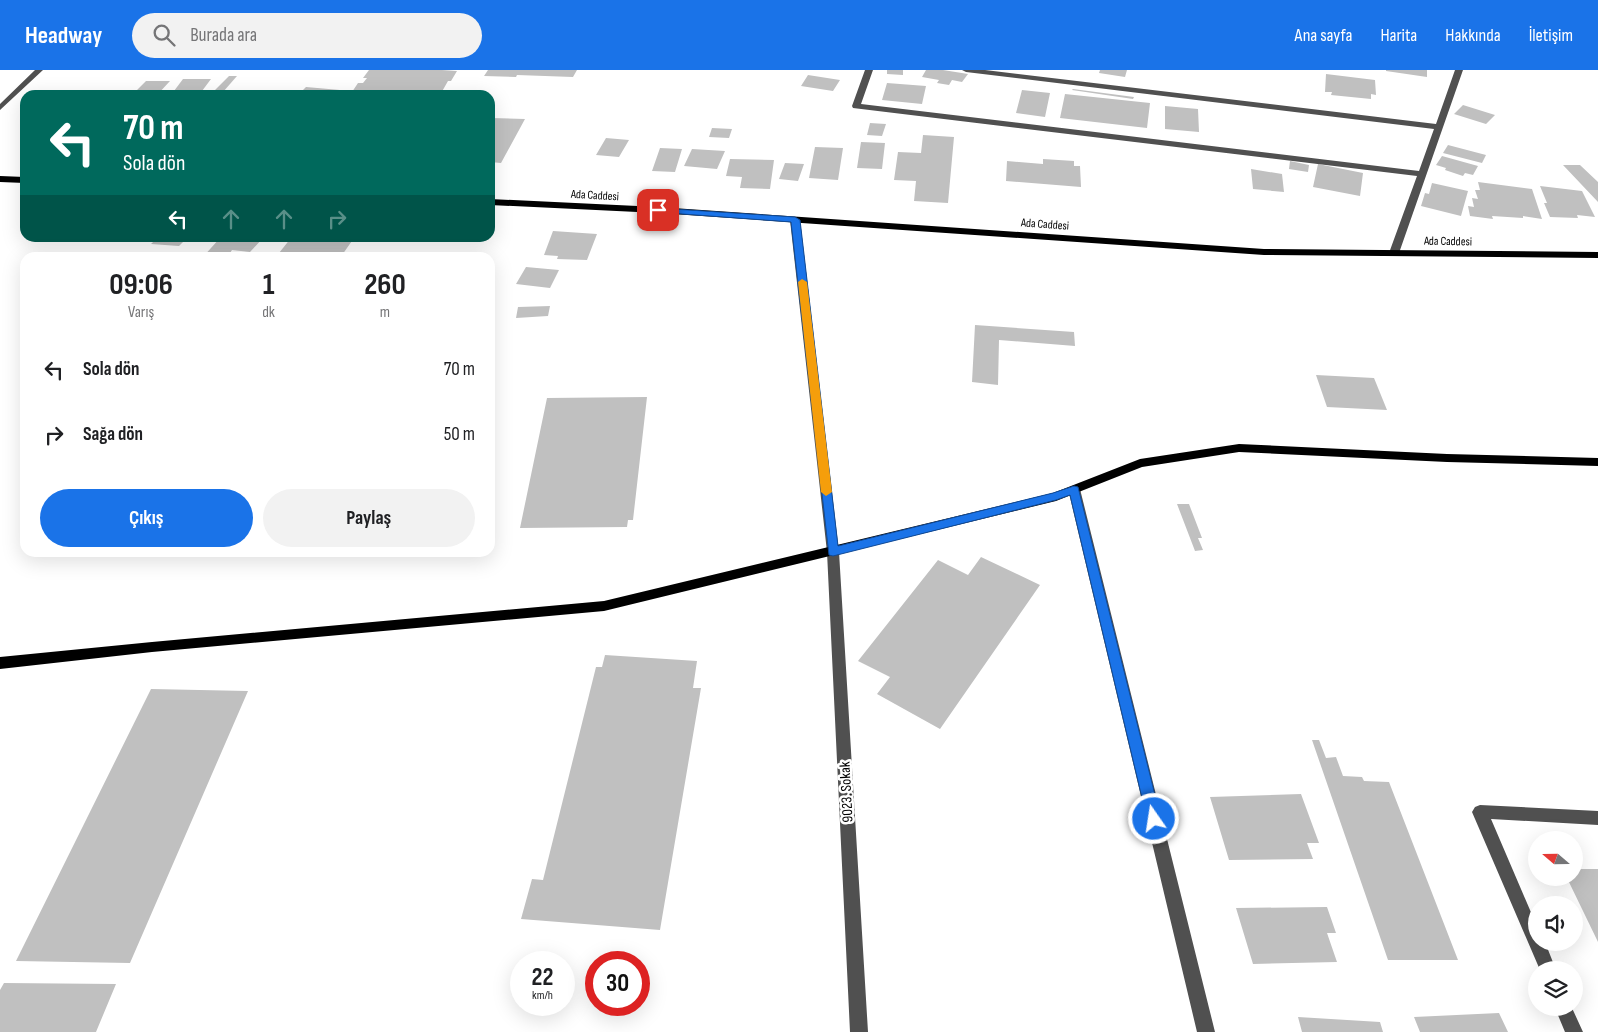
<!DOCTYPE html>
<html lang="tr">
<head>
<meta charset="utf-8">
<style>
  :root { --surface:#fff; --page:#f2f2f2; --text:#202124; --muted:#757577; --accent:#1a73e8 }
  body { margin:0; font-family:"Sofia Sans Condensed",sans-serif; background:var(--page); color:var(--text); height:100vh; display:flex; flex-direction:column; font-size:19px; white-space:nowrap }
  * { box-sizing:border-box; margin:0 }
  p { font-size:16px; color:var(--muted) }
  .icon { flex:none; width:28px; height:28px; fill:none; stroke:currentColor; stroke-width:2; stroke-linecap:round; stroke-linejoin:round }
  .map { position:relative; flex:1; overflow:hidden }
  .panel { position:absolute; left:20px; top:182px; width:475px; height:305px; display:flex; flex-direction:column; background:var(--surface); border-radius:15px; box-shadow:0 5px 20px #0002 }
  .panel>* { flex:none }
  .hud { position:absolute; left:20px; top:20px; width:475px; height:152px; border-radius:15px; box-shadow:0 5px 20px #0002; background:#00695c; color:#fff; overflow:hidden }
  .needle { width:32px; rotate:290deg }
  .buttons { position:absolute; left:1528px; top:761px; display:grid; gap:10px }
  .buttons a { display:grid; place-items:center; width:55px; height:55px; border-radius:50%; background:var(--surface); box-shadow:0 5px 20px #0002; font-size:25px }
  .speed { position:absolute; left:510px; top:881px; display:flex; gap:10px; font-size:25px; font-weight:700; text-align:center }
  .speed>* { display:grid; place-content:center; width:65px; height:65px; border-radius:50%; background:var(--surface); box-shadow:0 5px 20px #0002; line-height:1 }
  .speed small { font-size:12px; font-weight:400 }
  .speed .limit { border:8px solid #d22; background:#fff; color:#111 }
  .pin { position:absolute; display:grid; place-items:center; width:42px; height:42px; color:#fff; margin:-21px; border-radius:10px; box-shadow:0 2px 8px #0006 }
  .me { position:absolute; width:55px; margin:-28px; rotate:347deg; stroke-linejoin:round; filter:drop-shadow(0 0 4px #0008) }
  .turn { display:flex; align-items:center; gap:18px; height:105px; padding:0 20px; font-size:22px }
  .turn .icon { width:65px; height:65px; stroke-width:2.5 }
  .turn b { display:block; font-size:35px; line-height:42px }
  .lanes { display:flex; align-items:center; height:48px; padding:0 20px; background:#0003; justify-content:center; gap:25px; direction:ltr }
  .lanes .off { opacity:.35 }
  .eta { display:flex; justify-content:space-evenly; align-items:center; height:85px; text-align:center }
  .eta b { font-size:30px; font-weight:700; line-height:35px }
  .cta { display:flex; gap:10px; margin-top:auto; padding:10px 20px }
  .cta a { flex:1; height:58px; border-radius:30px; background:var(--accent); color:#fff; font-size:20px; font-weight:700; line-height:58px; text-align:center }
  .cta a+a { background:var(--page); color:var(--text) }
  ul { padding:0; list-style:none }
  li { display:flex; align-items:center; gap:15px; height:65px; padding:0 20px }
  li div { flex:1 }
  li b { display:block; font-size:19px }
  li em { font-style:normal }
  header { display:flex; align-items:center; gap:30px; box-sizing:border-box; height:70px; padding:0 25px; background:var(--accent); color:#fff }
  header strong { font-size:24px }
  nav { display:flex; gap:28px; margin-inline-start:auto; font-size:18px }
  .search { width:350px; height:45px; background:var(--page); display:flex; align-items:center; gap:12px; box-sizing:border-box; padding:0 18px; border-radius:28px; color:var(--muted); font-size:19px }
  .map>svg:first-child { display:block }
  .building { fill:#c0c0c0 }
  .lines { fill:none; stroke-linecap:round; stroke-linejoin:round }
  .minor { fill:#505050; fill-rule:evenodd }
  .major { fill:#000; fill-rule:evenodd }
  .route { fill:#1a73e8; stroke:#114b97 }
  .slow { fill:#f59e0b }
  .labels { text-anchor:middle; stroke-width:5; stroke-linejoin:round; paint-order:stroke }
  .far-street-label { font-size:12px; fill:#000; stroke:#fff }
  .street-label { font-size:15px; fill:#000; stroke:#fff }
</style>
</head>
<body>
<header>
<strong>Headway</strong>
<div class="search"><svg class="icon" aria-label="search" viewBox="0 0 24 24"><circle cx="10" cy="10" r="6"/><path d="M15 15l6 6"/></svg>Burada ara</div>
<nav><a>Ana sayfa</a><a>Harita</a><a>Hakkında</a><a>İletişim</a></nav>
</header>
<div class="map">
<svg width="1598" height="962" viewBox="0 0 1598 962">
  <rect width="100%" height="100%" fill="#fff"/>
  <path class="building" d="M369,0H442L457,1L451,11H448L440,25H350L358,13H363L367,8H363Z
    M488,0H577L573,7L517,5L516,7L484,6Z
    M887,0H903V5L887,4Z
    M926,0H943L968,4L962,12L952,10L949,15L937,13L939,10L922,7Z
    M1100,0H1127L1125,7L1099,3Z
    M1386,0H1427V7L1386,1Z
    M1326,4L1375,10L1376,25L1371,24V29L1331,25L1332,22H1325Z
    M808,5L840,10L833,21L801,16Z
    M229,6H237L223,22L214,21Z
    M183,9H211L199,25H171Z
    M146,11H170L157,25H132Z
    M887,13L926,16L922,34L882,30Z
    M306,17L340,20L335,25H298Z
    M1073,19L1134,27L1133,29L1072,20Z
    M1022,20L1050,23L1045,47L1016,43Z
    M1065,24L1150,33L1147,58L1060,48Z
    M1463,35L1495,45L1486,54L1454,44Z
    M1165,36L1198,39L1199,62L1165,59Z
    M490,48L525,49L501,93L490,92Z
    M870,53L886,54L882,66L867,65Z
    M712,58L732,59L729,68L709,67Z
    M923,65L954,67L948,133L914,131L916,111L894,110L898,82L921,83Z
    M606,68L629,70L619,87L596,85Z
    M861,72L885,73L882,99L857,98Z
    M1448,75L1486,85L1482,93L1443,83Z
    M815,77L843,78L838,110L809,108Z
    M660,78L682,79L675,102L652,101Z
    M692,79L725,81L717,99L684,96Z
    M1442,86L1478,96L1473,105L1465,103L1463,106L1445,100L1446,98L1436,95Z
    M730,89L774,90L770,119L740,118L742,107L726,106Z
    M1043,89L1074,91V96H1080L1081,117L1006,111L1007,91L1043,94Z
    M1290,91L1309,95L1308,102L1289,99Z
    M785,93L804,94L798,111L779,109Z
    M1318,94L1363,103L1360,126L1313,117Z
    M1563,95H1580L1598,112V132Z
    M1251,99L1282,104L1284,122L1253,119Z
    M1478,112L1532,119L1542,149L1523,146V148L1492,146L1493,149L1470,146L1468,136L1474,137L1472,128L1478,129L1475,120H1480Z
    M1432,113L1468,121L1461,146L1421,136L1425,123L1429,124Z
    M1540,116L1582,121L1595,147L1577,145L1578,148L1550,147L1544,133H1547Z
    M553,161L597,164L587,190L557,189L558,186L544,185Z
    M157,168H192L188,172H183L179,176L151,174Z
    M220,168H263L250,182L232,180L228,186L224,185L222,188H202Z
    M291,168H354L340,188H275Z
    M526,197L559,200L550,218L516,214Z
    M550,236L548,246L516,248L518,237Z
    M975,255L1074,262L1075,276L999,270L998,315L972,312Z
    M1316,305L1374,308L1387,340L1327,337Z
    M647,327L633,450H628L627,457L520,458L547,328Z
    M1177,434H1189L1202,468H1198L1203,480L1195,481Z
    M981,487L1040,515L940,659L877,624L890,607L858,591L938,490L968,505Z
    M605,585L697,591L693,618H701L660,860L521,849L532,809L543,810L596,597H602Z
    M151,619L248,621L130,893L16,891Z
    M1312,670H1319L1326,688L1336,687L1343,706L1362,707L1364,711L1389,712L1458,890H1388Z
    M1301,724L1319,773H1307L1313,789L1229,790L1210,727Z
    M1574,799H1598V872L1567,808H1574Z
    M1327,837L1336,863H1327L1337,892L1253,894L1236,838Z
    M4,913L116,914L96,962H0V920Z
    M1499,943L1508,962H1420L1414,947Z
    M1298,947L1380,952L1383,962H1302Z"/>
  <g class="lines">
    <path class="minor" d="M35,0H43L0,40V34Z
      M865,0H873L861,34L1419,101L1434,59L966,2L962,0H985L1436,54L1455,0H1463L1399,183L1394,186L1389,183L1417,106L853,38L852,36Z
      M795,147L800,150L839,482L868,962H850L827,482L790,150Z
      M1074,415L1080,419L1215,962H1197L1068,419Z
      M1480,735L1598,741V755L1491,749L1536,854V872H1545L1556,900H1540L1472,742L1475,737Z
      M1555,938H1572L1583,962H1565Z"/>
    <path class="major" d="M0,106L25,107V113L0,112Z
      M490,129L658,137L1264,179L1598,182V188L1264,185L658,143L490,135Z
      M1239,374L1447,384L1598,388V396L1447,392L1239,382L1142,397L1056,431L604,541L152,582L0,599V587L152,572L604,531L1053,423L1140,389Z"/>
  </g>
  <path class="route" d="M658,138L795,147L800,150L838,476L1053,423L1074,416L1078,417L1161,749L1159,753L1154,755L1149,753L1147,749L1070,425L1056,430L833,486L829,485L791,152L655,142V139Z"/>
  <path class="slow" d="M802,209L807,212L832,422L826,426L821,422L798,212Z"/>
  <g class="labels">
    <g class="far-street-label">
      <text transform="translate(595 125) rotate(3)" y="4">Ada Caddesi</text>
      <text transform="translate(1045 154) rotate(4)" y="4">Ada Caddesi</text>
      <text transform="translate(1448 171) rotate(1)" y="4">Ada Caddesi</text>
    </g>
    <g class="street-label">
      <text transform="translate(846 722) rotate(-93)" y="5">9023. Sokak</text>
    </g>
  </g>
</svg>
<div class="buttons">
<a><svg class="needle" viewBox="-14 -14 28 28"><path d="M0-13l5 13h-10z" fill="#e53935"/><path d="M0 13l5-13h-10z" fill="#757577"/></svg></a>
<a><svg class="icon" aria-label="sound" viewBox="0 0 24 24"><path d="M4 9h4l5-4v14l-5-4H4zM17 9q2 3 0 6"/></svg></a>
<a><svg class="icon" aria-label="layers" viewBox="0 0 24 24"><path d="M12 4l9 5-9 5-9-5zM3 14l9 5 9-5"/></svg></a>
</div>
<div class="speed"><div>22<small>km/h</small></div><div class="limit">30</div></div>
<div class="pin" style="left:658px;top:140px;background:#d93025"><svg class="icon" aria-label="arrive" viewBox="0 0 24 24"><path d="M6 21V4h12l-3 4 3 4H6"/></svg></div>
<svg class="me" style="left:1154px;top:749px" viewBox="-20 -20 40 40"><circle r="17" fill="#1a73e8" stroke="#fff" stroke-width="3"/><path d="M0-11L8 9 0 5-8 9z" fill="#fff"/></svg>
<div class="hud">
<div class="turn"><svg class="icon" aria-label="left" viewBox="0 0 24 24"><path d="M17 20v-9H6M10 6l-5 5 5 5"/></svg><div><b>70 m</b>Sola dön</div></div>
<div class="lanes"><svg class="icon" aria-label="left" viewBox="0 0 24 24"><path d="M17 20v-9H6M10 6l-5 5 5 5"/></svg><svg class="icon off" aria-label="ahead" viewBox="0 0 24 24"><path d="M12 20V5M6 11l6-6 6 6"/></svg><svg class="icon off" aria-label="ahead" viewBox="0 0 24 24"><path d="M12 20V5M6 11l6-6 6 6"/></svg><svg class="icon off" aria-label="right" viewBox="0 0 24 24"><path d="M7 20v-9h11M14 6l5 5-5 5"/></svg></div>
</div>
<section class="panel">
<div class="eta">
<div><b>09:06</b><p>Varış</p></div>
<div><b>1</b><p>dk</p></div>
<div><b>260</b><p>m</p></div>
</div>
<ul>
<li><svg class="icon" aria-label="left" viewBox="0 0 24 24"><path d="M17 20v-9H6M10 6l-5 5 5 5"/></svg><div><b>Sola dön</b></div><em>70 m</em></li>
<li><svg class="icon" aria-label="right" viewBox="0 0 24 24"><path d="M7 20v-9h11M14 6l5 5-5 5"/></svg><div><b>Sağa dön</b></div><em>50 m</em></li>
</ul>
<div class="cta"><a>Çıkış</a><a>Paylaş</a></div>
</section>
</div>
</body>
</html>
